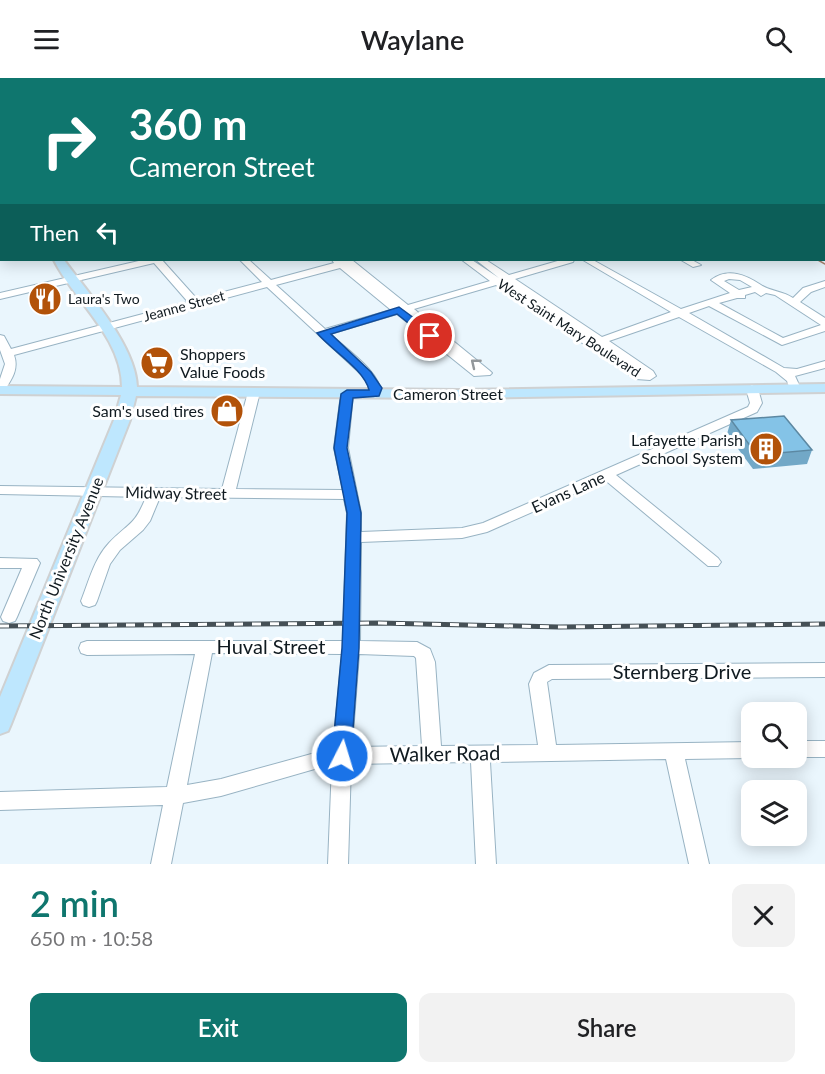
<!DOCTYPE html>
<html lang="en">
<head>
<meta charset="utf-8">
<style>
  :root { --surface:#fff; --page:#f2f2f2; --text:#202124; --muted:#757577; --accent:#0f766e }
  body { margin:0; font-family:Lato,sans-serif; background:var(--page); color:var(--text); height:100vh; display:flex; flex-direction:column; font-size:22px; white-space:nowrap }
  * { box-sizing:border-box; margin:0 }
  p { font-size:20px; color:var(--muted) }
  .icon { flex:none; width:33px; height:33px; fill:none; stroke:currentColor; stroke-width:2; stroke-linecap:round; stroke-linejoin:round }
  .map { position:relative; height:786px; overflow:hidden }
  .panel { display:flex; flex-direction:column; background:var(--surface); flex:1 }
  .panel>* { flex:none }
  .banner { position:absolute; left:0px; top:0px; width:825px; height:183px; box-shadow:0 3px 15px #0003; background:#0f766e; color:#fff; overflow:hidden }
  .tools { position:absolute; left:741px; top:624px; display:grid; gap:12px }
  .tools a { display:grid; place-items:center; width:66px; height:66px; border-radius:12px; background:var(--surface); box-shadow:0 3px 15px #0003; font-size:30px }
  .pin { position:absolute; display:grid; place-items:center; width:51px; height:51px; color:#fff; margin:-26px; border:3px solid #fff; border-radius:50%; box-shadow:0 2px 6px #0007 }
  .me { position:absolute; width:66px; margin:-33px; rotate:5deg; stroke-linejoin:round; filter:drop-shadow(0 0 4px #0008) }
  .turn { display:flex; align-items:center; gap:21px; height:126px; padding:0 30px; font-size:27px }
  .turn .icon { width:78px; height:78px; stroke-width:2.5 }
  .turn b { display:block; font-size:42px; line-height:51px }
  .then { display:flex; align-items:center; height:57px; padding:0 30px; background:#0003; gap:12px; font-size:22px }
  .round { display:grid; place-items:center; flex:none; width:63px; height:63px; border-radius:12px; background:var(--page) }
  .headline { display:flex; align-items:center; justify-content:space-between; height:102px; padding:0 30px }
  h1 { font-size:36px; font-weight:600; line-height:45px; color:var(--accent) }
  .cta { display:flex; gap:12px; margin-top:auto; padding:12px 30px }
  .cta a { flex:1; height:69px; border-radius:12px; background:var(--accent); color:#fff; font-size:24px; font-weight:600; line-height:69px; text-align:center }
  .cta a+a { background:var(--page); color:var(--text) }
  header { display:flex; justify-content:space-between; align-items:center; height:78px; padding:0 30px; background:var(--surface); font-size:27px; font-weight:600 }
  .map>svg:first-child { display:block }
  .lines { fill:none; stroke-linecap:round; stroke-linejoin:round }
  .stream { stroke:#a9826e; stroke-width:1.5 }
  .minor-casing { stroke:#98b3c3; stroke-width:2 }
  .major-casing { stroke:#cfd1d2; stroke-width:4 }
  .minor { fill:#fff; fill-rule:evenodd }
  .major { fill:#bee7fe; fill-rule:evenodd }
  .rail-casing { stroke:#455056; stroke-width:5 }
  .rail { stroke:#fff; stroke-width:3; stroke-dasharray:9; stroke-linecap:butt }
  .wall { fill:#72a8c7 }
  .shaded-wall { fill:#5c88a2 }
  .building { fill:#84c3e7; stroke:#5c88a2; stroke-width:1.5 }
  .oneway { stroke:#93989b }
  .route { fill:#1a73e8; stroke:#114b97; stroke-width:1.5 }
  .labels { text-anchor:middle; stroke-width:6; stroke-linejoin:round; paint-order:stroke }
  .far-poi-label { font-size:14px; fill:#101a20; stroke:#fff; text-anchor:start }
  .far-street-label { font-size:14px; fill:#101a20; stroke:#fff }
  .poi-label { font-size:16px; fill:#101a20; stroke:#fff; text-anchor:end }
  .street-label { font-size:16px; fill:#101a20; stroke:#fff }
  .near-street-label { font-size:20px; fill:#101a20; stroke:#fff }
</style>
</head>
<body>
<header><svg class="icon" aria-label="menu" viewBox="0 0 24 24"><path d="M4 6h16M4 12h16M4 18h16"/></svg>Waylane<svg class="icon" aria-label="search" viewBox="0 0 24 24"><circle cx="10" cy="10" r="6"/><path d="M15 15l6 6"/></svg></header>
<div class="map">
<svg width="825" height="786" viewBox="0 0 825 786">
  <rect width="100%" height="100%" fill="#eaf6fd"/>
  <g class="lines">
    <path class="stream" d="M818,182L825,186"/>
    <g class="minor-casing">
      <path id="minor" d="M75,0H81L83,2H76Z
        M109,0H115L116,2H110Z
        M153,0H165L149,2Z
        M180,0H187L189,2H181Z
        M245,0H252L254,2H246Z
        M306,0H312L314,2H307Z
        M366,0L376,2H367Z
        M427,0L437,2H428Z
        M480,0H490L476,2Z
        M557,0H566L554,2Z
        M649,0H658L646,2Z
        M674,0L685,2H675Z
        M824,46H825V50H824Z
        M0,70H2V74H0Z
        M824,91H825V95H824Z
        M0,117H2V123H0Z
        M824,120L825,121V127L824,126Z
        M0,161H2V167H0Z
        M143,182H162L197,221L262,204L240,182H249L271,202L334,185L332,182H352L408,227L490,203L462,182H472L499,200L476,182H486L509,197L561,182H574L573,184L515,201L602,259L671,234L583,182H593L681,231L730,215L711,202C728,189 746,197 761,207C770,213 783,213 793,220L803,210L825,203V209L811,214L800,224L825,240V253L782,267L709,228L689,235L784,290L797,291L825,283V290L795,298L801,311L799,314H791L787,303L776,294L679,239L609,263L653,293L656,298L650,302L636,301L496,207L414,231L490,293L492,295L490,297L474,298L397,236L330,256C346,271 381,294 381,316L375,320L369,316V307L363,298L267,209L14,277C19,291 12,301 4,313L0,314V301L5,286L0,272V257L4,258L11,271L188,224L154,185L0,221V215ZM340,190L391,232L325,251L276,207ZM729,201L740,202L752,209L739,212L724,203ZM755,214L761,218L766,215L775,217L821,247L783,260L719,225L737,220H745V217Z
        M681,182H692L701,187L693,189Z
        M752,307L758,311L762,325L757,334L616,397L718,480L721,484L718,488H708L605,402L487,454L462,460L361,464L360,563L417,564L430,571L435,584L441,668L538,667L529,606L534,595L549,587L825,585V599L552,601L547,604L556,667L752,664V680H754H752L685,681L709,786H689L666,681L490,684L496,786H476L471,684L351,686L348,786H328L332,686L221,718L183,725L171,786H151L163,727L0,732V714L167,709L195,576L87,577L81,575L79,570L81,565L87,563H343L347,435L344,421L160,419L150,443L143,452L120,472L110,486L97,523L95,527L89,529L83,527L81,523C89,503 94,481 109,465C129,444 134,449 146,419L0,416V408L222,411L248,314L254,310L260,314L236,411L343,412L334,370L341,316L347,312L353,316L348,370L361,435V454L462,450L483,445L748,329L750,325L746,311ZM212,575L342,576L333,670L221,701L187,707ZM359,576L414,578L416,580L422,668L352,669Z
        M0,480L37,481L40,485L17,539L15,543L9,545L3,543L1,539L22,490H0Z
        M796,663H825V679H796Z"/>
    </g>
    <g class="major-casing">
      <path id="major" d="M300,0H312L298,2Z
        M0,48H2V54H0Z
        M0,93H2V101L0,100Z
        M54,182H64C88,215 136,268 137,309L459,312L825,306V314L459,320L136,318L130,342L11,646L8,653L0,656V619L114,342L121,317L0,316V308L122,309C122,259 74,223 54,182Z"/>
    </g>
    <use href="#minor" class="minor"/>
    <use href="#major" class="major"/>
    <g class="rail-casing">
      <path id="rail" d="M0,548L379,545L559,549L825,546"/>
    </g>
    <use href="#rail" class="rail"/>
  </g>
  <path class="wall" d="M731,342L812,372L807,386L753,391L727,356Z"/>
  <path class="shaded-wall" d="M51,214L53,223L40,226L37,217Z"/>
  <path class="building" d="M48,208L51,214L37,217L34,211Z
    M784,338L812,372L757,377L731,342Z"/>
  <defs><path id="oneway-chevron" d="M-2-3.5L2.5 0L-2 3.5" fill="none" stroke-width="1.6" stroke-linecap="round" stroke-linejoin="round" transform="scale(1.5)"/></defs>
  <use class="oneway" href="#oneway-chevron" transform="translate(475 285) rotate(-141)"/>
  <path class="route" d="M399,229L434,255V260H427L397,236L331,256L371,294L382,310L379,318L353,320L347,370L361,435L359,570L351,678L349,683L342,686L335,683L332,678L342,570L347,435L334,370L341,316L347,312H369C364,291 331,272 317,255Z"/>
  <defs>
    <g id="restaurant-disc" transform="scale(1.725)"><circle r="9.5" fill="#b25209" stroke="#fff"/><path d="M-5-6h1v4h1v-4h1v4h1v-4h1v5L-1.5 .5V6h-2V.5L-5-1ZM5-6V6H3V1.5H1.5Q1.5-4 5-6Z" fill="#fff"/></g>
    <g id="supermarket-disc" transform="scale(1.725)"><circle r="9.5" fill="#b25209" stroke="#fff"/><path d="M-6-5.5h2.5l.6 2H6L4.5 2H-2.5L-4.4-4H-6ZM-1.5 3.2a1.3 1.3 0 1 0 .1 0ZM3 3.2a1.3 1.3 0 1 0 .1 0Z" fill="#fff"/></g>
    <g id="shop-disc" transform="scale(1.725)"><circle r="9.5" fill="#b25209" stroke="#fff"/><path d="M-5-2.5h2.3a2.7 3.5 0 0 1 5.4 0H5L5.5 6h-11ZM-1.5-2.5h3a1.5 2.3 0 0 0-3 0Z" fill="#fff"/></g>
    <g id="building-disc" transform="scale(1.725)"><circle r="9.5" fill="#b25209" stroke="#fff"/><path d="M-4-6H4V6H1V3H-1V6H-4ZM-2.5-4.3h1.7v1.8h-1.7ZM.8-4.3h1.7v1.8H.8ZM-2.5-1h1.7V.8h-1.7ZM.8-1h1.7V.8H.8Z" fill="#fff"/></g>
  </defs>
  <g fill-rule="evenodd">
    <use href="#restaurant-disc" x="45" y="221"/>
    <use href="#supermarket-disc" x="157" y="285"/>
    <use href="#shop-disc" x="227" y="333"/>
    <use href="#building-disc" x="766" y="371"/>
  </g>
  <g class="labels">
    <g class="far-poi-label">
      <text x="68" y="226">Laura's Two</text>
    </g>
    <g class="far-street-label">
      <text transform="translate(184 228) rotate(-15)" y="5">Jeanne Street</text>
      <text transform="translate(569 250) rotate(33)" y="5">West Saint Mary Boulevard</text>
    </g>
    <g class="poi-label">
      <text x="180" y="282" text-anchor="start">Shoppers<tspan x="180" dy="18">Value Foods</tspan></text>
      <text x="204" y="339">Sam's used tires</text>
      <text x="743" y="368">Lafayette Parish<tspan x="743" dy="18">School System</tspan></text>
    </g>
    <g class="street-label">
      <text x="448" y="322">Cameron Street</text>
      <text transform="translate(568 414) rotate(-24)" y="6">Evans Lane</text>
      <text transform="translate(176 415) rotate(1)" y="6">Midway Street</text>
      <text transform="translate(66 480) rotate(-68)" y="6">North University Avenue</text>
    </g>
    <g class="near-street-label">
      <text x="271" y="576">Huval Street</text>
      <text x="682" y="601">Sternberg Drive</text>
      <text transform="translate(445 676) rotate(-1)" y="7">Walker Road</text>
    </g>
  </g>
</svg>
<div class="tools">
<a><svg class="icon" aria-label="search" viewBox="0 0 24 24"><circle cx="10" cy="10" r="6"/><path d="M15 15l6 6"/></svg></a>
<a><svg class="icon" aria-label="layers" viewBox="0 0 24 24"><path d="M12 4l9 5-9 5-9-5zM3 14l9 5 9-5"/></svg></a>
</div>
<div class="pin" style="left:430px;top:258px;background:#d93025"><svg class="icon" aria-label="arrive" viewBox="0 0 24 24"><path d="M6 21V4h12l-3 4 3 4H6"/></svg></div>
<svg class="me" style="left:342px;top:678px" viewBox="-20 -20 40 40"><circle r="17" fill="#1a73e8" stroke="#fff" stroke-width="3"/><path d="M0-11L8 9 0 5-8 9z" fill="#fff"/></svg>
<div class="banner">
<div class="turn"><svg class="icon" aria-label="right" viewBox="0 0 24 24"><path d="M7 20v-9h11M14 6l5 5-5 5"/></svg><div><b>360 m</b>Cameron Street</div></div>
<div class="then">Then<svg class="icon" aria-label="left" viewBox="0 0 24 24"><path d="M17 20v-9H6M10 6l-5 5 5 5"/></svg></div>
</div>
</div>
<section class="panel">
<div class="headline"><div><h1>2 min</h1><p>650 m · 10:58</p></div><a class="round"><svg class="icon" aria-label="close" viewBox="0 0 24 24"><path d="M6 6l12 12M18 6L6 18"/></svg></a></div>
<div class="cta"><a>Exit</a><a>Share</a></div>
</section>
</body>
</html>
